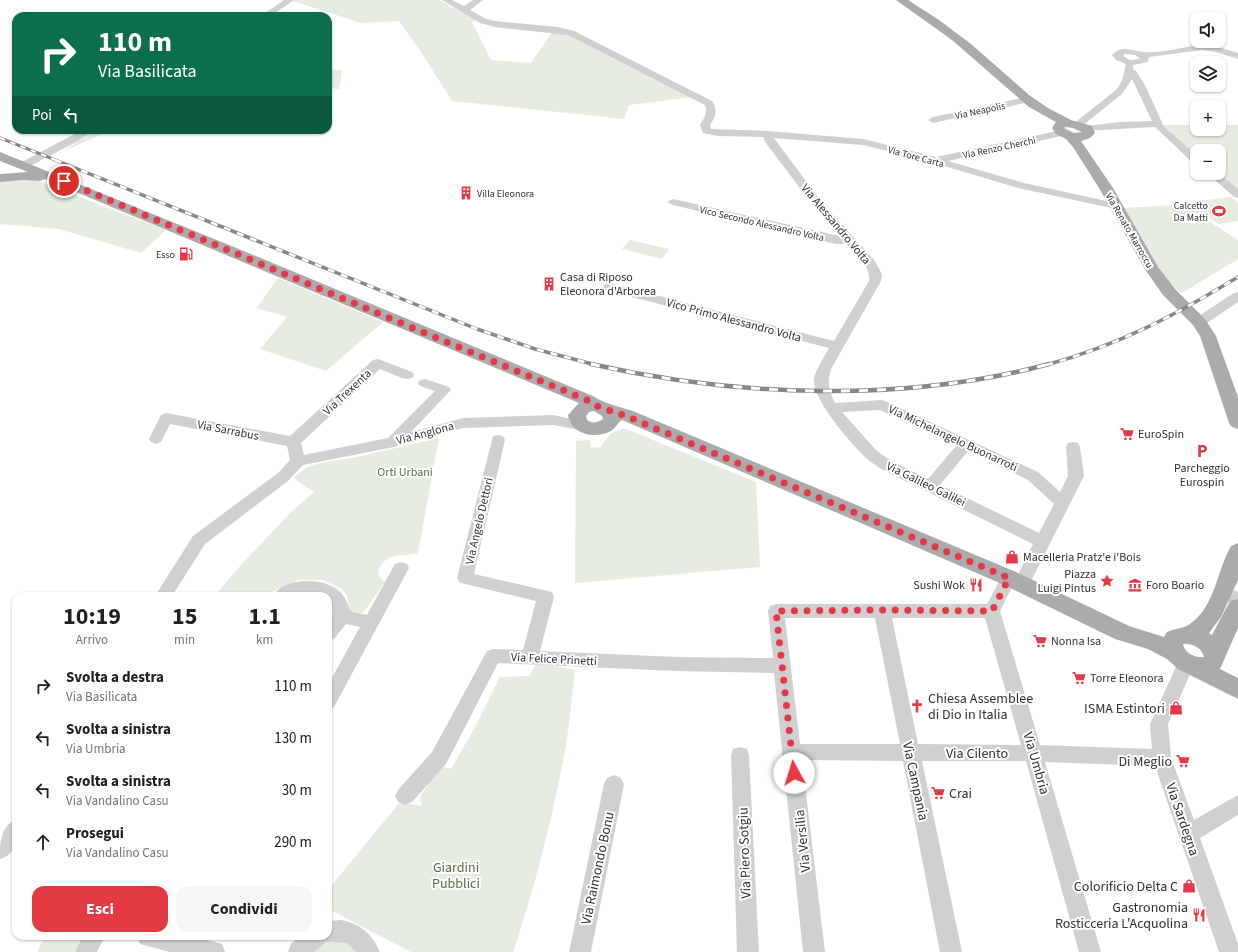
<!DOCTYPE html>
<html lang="it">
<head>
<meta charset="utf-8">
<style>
  :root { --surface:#fff; --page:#f6f6f6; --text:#222; --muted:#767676; --accent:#e63946 }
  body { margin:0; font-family:"Source Sans 3",sans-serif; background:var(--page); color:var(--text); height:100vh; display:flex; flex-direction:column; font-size:15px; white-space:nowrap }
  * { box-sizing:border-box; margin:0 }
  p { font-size:13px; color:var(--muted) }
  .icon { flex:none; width:22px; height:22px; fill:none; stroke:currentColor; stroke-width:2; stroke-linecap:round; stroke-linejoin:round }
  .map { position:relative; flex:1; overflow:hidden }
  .panel { position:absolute; left:12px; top:592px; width:320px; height:348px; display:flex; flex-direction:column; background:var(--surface); border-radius:12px; box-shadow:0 1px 3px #0004 }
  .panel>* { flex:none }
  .guide { position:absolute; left:12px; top:12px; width:320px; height:122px; border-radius:12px; box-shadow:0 1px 3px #0004; background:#0b6e4f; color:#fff; overflow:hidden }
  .fabs { position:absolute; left:1190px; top:12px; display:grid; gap:8px }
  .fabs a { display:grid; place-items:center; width:36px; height:36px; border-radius:8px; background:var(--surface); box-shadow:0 1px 3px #0004; font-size:20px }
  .pin { position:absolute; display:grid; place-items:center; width:34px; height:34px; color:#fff; margin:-17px; border:2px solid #fff; border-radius:50%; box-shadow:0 1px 4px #0007 }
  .me { position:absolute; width:44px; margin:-22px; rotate:354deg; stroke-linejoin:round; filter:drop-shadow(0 0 3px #0008) }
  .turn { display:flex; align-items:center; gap:14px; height:84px; padding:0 20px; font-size:18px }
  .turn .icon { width:52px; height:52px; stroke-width:2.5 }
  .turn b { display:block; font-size:28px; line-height:34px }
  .then { display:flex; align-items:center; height:38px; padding:0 20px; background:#0003; gap:8px; font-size:15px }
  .eta { display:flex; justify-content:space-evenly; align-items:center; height:68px; text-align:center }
  .eta b { font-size:24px; font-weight:700; line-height:28px }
  .action { display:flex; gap:8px; margin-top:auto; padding:8px 20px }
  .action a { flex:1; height:46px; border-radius:12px; background:var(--accent); color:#fff; font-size:16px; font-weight:700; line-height:46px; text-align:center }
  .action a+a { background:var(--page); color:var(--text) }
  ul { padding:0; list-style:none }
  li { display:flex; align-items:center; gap:12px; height:52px; padding:0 20px }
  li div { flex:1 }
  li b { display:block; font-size:15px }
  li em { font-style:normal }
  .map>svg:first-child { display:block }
  .green { fill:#e6ecdf }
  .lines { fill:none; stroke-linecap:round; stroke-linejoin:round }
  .minor { fill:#d0d0d0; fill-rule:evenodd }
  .major { fill:#ababab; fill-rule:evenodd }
  .rail-far2-casing { stroke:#888; stroke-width:3 }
  .rail-far1-casing { stroke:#888; stroke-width:3.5 }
  .rail-casing { stroke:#888; stroke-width:4.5 }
  .rail-far2 { stroke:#fff; stroke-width:2; stroke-dasharray:5.5; stroke-linecap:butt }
  .rail-far1 { stroke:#fff; stroke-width:2.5; stroke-dasharray:7; stroke-linecap:butt }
  .rail { stroke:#fff; stroke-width:3; stroke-dasharray:9; stroke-linecap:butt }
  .route { stroke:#e63946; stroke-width:7; stroke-dasharray:0 12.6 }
  .labels { text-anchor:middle; stroke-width:4; stroke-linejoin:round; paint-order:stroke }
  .far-street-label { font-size:10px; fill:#333; stroke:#fff }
  .far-poi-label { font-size:10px; fill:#333; stroke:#fff; text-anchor:end }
  .street-label { font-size:12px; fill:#333; stroke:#fff }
  .poi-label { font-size:12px; fill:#333; stroke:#fff; text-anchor:start }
  .park-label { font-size:12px; fill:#56703f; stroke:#fff }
  .near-poi-label { font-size:14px; fill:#333; stroke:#fff; text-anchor:end }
  .near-street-label { font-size:14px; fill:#333; stroke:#fff }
  .near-park-label { font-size:14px; fill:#56703f; stroke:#fff }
</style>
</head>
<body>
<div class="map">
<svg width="1238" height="952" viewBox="0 0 1238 952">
  <rect width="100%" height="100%" fill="#fff"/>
  <path class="green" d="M295,0H439L476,20L472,22L491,60L531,63L553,31L568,33L694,97L629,105L624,119L452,101L423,55L399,21L361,23L293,1Z
    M328,69L342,70L339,89L328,88Z
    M1163,125H1197V129H1219V125H1238V192L1219,173V151H1197V157L1167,131Z
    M95,130H111L62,152Z
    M24,178L41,182L166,230L141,253L59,229L0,224V180Z
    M1231,197L1238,203V221L1219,224L1206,217L1213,224L1238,240V259L1182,293L1165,281L1123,208L1191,204L1190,202Z
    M630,240L669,249L662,259L622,249Z
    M278,278L383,322L326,371L260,349L287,317L257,308Z
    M626,429L756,482L760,567L575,583L576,441L590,440L591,448L601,447C608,436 612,429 626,429Z
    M439,438L418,553C400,558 389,550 378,570L380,578L385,582L363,613L350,611L347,596L342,589L323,580H299L269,593L266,596H215L240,566L292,511L314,492L293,478L307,467L325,462L353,458Z
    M537,663L575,670C572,695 570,720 566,745C553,816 536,884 513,952H411L328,909V890L400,802L422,806L420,797L441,765L451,769L474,729L500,677L529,676Z
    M45,936H89L80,952H37Z
    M328,941L349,943L358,952H310Z"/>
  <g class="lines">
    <path class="minor" d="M284,0H294L271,16H261Z
      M442,0H452L464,6L473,0H483L470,10L486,19L495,21L558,27L574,31L712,101C718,111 716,116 710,125L711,129L768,131L863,139L936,157L1062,130L1066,131L1067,133L1066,135L948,161L1024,183L1120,204L1122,206L1120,208L1116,209L1018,188L931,162L863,145L774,138L820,200L874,260L882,274L881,281L831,369C827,383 829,391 835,403L882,400L887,402L1038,472L1060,492L1068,476L1066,447L1068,443L1073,442L1078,443L1080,447L1084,476L1027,589L1021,590L1015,589L1013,585L1000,611L1040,745L1152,749L1150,724L1180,658L1186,656L1192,658L1195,663L1168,724L1171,758L1194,820L1238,795V815L1200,838L1238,944V952H1219L1155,766L1045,762L1101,952H1079L1026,761H922L962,952H940L903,761L802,760L825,952H803L774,673L676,671L498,663L446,764L412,802L405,805L398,802L395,796L398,790L432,752L487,651L493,649L523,650L536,601L465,584L459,582L457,578L493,436L498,435L503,436L505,440L474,574L552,592L554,597L540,651L676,657L773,658L768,611L770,606L776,604H987L1003,574L1009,572L1015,574L1017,577L1033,544L881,469C876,465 870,462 866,458C851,444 812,399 814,379C816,368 824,358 829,348L605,290L603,287L605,284L609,283L834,341L869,281C871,266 856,254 846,244H836L673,205L667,202L673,199L840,236L812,204L765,142L763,137L717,136L703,133L700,125C704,118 708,113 705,105L568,35L495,27L480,23ZM880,410L956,446L928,479L891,461L876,450L842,412ZM968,451L1028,480L1054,504L1039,533L940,485ZM785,618H875L900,744H800ZM892,618H985L1021,745L918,744Z
      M1202,45L1218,47L1238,53V59L1216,52L1202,50L1149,57L1148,62L1133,65V69L1136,71L1145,85L1164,127L1197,155V164L1193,163L1155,127L1083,131L1082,129L1083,127L1087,126L1120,122L1152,121L1132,79L1122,94L1082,126L1078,127L1073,124L1116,90L1122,81L1126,64L1116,60L1112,55C1122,44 1132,51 1144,52C1162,54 1184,46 1202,45ZM1125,54L1135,55L1140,59L1130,60L1123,56Z
      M1026,97L1031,100L1029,102L933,123L928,120L933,117Z
      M82,130H94L78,141L28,167H20L19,165L20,163Z
      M1207,173H1219L1238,189V198L1234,197Z
      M1238,292V302L1204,325H1194L1193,322L1194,319L1234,293Z
      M378,359L412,372L414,375L412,378L407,379L402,378L380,369L301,443L304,455L388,438L435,391L420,386L418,383L420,380L425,379L449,387L451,390L411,432L463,418L553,415L585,422L587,425L585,428L580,430L553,425L463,428L394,447L303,465L288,481L205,544L172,596H155L193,536L278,473L290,460L287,446L170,424L161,442L156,444L151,442L149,439L161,415L166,413L290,436L373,360Z
      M401,562L407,564L409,568L334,707L328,710V685L360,627L346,624L334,639L328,641V622C334,616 334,607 328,601V596L307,593L295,596H273C283,577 323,577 338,590C345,596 348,603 350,611L367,615L395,564Z
      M1223,585L1238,592V606L1217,597L1215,592L1217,587Z
      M740,747L747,749L749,755L759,952H737L731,755L733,749Z
      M614,775L621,778L624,784L591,952H569L604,784L607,778Z
      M16,820V848L7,856L0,859C0,843 0,826 16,820Z
      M341,920C361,924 372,934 380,952H357L346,943L334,942H326L314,952H288L291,944L299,936H328V921Z
      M83,936H105L97,952H75Z
      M137,936H193L222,944L225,952H170L140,944Z"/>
    <path class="major" d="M896,0H908L939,20L971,44L1029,95L1048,108L1071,120L1092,126L1095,133L1090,138L1081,141L1113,188L1158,267L1175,289L1205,319L1216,336L1238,397V429L1232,427L1229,423L1200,336L1193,325L1163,295L1146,271L1099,188L1073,147L1066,139L1056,134L1052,128L1056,122L1029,107L952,40ZM1066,127L1073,128L1082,132L1074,133L1064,128Z
      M0,152L234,247L593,396C605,404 620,407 633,411L1016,572L1129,626L1164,637L1167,632C1173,629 1185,628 1190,624C1215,607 1217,570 1231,546L1238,543V580L1221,617L1209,633L1212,635L1230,601L1238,599V628L1220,669L1238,678V699L1178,669L1167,659L1148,649L1115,639L1002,584L622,420C618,422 616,428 611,431C595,440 571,434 568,415L579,403L45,179L40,181L23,180L0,182V174L28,172L0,161ZM594,411L602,416L603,419C597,423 593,424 587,420L586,416L589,412ZM1183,644C1192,643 1202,648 1204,657C1195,658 1185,654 1183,644Z"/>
    <g class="rail-far2-casing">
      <path id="rail-far2" d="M0,138L58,161"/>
    </g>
    <g class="rail-far1-casing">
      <path id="rail-far1" d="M55,160L477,329L535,349L596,365
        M1046,365C1119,345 1174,316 1238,277"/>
    </g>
    <g class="rail-casing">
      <path id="rail" d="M591,364C737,397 905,403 1049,364"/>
    </g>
    <use href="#rail-far2" class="rail-far2"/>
    <use href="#rail-far1" class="rail-far1"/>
    <use href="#rail" class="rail"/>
  </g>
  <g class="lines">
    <path class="route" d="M64,181L432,336L558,388L587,400L594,405L626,416L1009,578L992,611L882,610L776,611L794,773"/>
  </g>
  <defs>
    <g id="building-bare" transform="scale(1.08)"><path d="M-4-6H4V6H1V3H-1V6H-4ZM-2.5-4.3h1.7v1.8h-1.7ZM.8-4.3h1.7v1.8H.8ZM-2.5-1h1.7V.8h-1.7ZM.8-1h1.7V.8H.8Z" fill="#e63946" stroke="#fff" stroke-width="2.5" paint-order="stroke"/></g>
    <g id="stadium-bare" transform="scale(1.08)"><path d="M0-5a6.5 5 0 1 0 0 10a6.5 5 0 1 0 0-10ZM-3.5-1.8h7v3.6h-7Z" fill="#e63946" stroke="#fff" stroke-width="2.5" paint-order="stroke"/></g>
    <g id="fuel-bare" transform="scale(1.08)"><path d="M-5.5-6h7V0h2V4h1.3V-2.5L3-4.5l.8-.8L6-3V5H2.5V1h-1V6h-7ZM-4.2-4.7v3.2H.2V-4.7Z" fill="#e63946" stroke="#fff" stroke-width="2.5" paint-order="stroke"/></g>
    <g id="supermarket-bare" transform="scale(1.08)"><path d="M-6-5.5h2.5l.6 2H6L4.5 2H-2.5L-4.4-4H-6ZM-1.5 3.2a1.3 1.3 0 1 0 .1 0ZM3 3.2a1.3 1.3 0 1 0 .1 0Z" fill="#e63946" stroke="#fff" stroke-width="2.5" paint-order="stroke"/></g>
    <g id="parking-bare" transform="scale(1.08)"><path d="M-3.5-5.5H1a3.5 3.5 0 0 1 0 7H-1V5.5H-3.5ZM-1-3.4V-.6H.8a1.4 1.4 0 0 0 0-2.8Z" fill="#e63946" stroke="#fff" stroke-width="2.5" paint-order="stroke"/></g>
    <g id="shop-bare" transform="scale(1.08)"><path d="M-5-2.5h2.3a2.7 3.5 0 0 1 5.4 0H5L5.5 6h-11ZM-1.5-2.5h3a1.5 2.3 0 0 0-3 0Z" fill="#e63946" stroke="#fff" stroke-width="2.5" paint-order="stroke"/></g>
    <g id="sight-bare" transform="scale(1.08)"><path d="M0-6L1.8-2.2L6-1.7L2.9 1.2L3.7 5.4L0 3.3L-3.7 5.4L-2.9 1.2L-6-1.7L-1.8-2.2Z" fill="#e63946" stroke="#fff" stroke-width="2.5" paint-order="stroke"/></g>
    <g id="restaurant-bare" transform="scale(1.08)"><path d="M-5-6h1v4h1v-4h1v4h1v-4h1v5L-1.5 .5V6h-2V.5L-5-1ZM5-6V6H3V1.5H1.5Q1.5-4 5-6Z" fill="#e63946" stroke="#fff" stroke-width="2.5" paint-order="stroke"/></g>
    <g id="museum-bare" transform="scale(1.08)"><path d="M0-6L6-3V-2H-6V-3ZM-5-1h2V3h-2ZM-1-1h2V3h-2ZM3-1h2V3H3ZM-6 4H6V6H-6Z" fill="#e63946" stroke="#fff" stroke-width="2.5" paint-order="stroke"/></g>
    <g id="church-bare" transform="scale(1.08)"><path d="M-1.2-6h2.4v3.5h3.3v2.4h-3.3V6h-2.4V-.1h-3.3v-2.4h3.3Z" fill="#e63946" stroke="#fff" stroke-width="2.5" paint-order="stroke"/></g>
  </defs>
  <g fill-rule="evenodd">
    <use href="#building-bare" x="466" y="193"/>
    <use href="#stadium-bare" x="1219" y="211"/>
    <use href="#fuel-bare" x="186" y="254"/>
    <use href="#building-bare" x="549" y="284"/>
    <use href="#supermarket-bare" x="1127" y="434"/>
    <use href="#parking-bare" x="1202" y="451"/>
    <use href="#shop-bare" x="1012" y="557"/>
    <use href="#sight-bare" x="1107" y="581"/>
    <use href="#restaurant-bare" x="976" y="585"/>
    <use href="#museum-bare" x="1135" y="585"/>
    <use href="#supermarket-bare" x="1040" y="641"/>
    <use href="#supermarket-bare" x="1079" y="678"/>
    <use href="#church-bare" x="917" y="706"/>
    <use href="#shop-bare" x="1176" y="708"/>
    <use href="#supermarket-bare" x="1183" y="761"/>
    <use href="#supermarket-bare" x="938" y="793"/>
    <use href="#shop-bare" x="1189" y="886"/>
    <use href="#restaurant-bare" x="1199" y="915"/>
  </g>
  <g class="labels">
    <g class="far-street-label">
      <text transform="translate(980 110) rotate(-12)" y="4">Via Neapolis</text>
      <text transform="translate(999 147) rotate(-12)" y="4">Via Renzo Cherchi</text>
      <text transform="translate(916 156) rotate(15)" y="4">Via Tore Carta</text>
      <text transform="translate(762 223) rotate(13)" y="4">Vico Secondo Alessandro Volta</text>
      <text transform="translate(1130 230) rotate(60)" y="4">Via Renato Marroccu</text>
    </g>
    <g class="far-poi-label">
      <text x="477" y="197" text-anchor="start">Villa Eleonora</text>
      <text x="1208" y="209">Calcetto<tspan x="1208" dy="12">Da Matti</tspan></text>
      <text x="175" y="258">Esso</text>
    </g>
    <g class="street-label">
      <text transform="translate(836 224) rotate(50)" y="4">Via Alessandro Volta</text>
      <text transform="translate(734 320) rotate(15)" y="4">Vico Primo Alessandro Volta</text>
      <text transform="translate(347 392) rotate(-43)" y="4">Via Trexenta</text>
      <text transform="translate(228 430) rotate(11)" y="4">Via Sarrabus</text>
      <text transform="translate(425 433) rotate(-15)" y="4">Via Anglona</text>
      <text transform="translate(953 438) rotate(25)" y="4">Via Michelangelo Buonarroti</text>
      <text transform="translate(926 484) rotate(26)" y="4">Via Galileo Galilei</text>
      <text transform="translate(479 521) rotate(-77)" y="4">Via Angelo Dettori</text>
      <text transform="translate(554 659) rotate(3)" y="4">Via Felice Prinetti</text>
    </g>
    <g class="poi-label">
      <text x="560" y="281">Casa di Riposo<tspan x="560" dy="14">Eleonora d'Arborea</tspan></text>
      <text x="1138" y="438">EuroSpin</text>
      <text x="1202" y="472" text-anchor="middle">Parcheggio<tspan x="1202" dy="14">Eurospin</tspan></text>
      <text x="1023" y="561">Macelleria Pratz'e i'Bois</text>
      <text x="1096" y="578" text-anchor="end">Piazza<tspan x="1096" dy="14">Luigi Pintus</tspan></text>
      <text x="965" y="589" text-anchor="end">Sushi Wok</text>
      <text x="1146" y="589">Foro Boario</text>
      <text x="1051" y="645">Nonna Isa</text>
      <text x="1090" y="682">Torre Eleonora</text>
    </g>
    <g class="park-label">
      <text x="405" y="476">Orti Urbani</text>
    </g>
    <g class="near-poi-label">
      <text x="928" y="703" text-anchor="start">Chiesa Assemblee<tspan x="928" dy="16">di Dio in Italia</tspan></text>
      <text x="1165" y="713">ISMA Estintori</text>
      <text x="1172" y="766">Di Meglio</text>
      <text x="949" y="798" text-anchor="start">Crai</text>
      <text x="1178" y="891">Colorificio Delta C</text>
      <text x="1188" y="912">Gastronomia<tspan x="1188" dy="16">Rosticceria L'Acquolina</tspan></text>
    </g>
    <g class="near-street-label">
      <text x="977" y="758">Via Cilento</text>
      <text transform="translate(1037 763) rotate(74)" y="5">Via Umbria</text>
      <text transform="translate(916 781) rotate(78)" y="5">Via Campania</text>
      <text transform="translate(1183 819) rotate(71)" y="5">Via Sardegna</text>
      <text transform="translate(802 841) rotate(-96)" y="5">Via Versilia</text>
      <text transform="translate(744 853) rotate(-92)" y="5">Via Piero Sotgiu</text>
      <text transform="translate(597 868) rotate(-78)" y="5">Via Raimondo Bonu</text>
    </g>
    <g class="near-park-label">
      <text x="456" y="872">Giardini<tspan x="456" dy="16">Pubblici</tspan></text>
    </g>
  </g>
</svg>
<div class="fabs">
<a><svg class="icon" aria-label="sound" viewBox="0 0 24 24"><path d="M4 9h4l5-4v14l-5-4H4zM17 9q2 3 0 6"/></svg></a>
<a><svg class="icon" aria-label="layers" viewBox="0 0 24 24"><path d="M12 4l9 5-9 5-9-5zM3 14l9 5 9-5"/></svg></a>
<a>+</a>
<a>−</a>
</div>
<div class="pin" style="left:64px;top:181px;background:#d93025"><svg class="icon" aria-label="arrive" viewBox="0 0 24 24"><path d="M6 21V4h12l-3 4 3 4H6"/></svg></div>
<svg class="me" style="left:794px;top:773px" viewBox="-20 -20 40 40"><circle r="19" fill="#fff"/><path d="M0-13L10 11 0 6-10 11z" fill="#e63946"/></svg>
<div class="guide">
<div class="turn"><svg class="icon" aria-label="right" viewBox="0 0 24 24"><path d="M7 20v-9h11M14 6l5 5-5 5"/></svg><div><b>110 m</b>Via Basilicata</div></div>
<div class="then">Poi<svg class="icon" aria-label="left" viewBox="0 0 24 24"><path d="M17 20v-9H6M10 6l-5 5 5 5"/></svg></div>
</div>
<section class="panel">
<div class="eta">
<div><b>10:19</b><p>Arrivo</p></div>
<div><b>15</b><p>min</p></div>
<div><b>1.1</b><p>km</p></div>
</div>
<ul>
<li><svg class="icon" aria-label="right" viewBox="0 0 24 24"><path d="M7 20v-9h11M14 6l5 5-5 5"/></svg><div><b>Svolta a destra</b><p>Via Basilicata</p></div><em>110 m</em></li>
<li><svg class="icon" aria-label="left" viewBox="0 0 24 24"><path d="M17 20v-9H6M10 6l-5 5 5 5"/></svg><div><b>Svolta a sinistra</b><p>Via Umbria</p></div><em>130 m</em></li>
<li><svg class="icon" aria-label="left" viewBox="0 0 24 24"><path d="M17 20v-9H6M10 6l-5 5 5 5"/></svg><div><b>Svolta a sinistra</b><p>Via Vandalino Casu</p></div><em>30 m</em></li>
<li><svg class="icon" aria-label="ahead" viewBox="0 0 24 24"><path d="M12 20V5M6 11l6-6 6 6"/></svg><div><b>Prosegui</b><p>Via Vandalino Casu</p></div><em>290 m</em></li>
</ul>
<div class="action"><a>Esci</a><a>Condividi</a></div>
</section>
</div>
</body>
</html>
